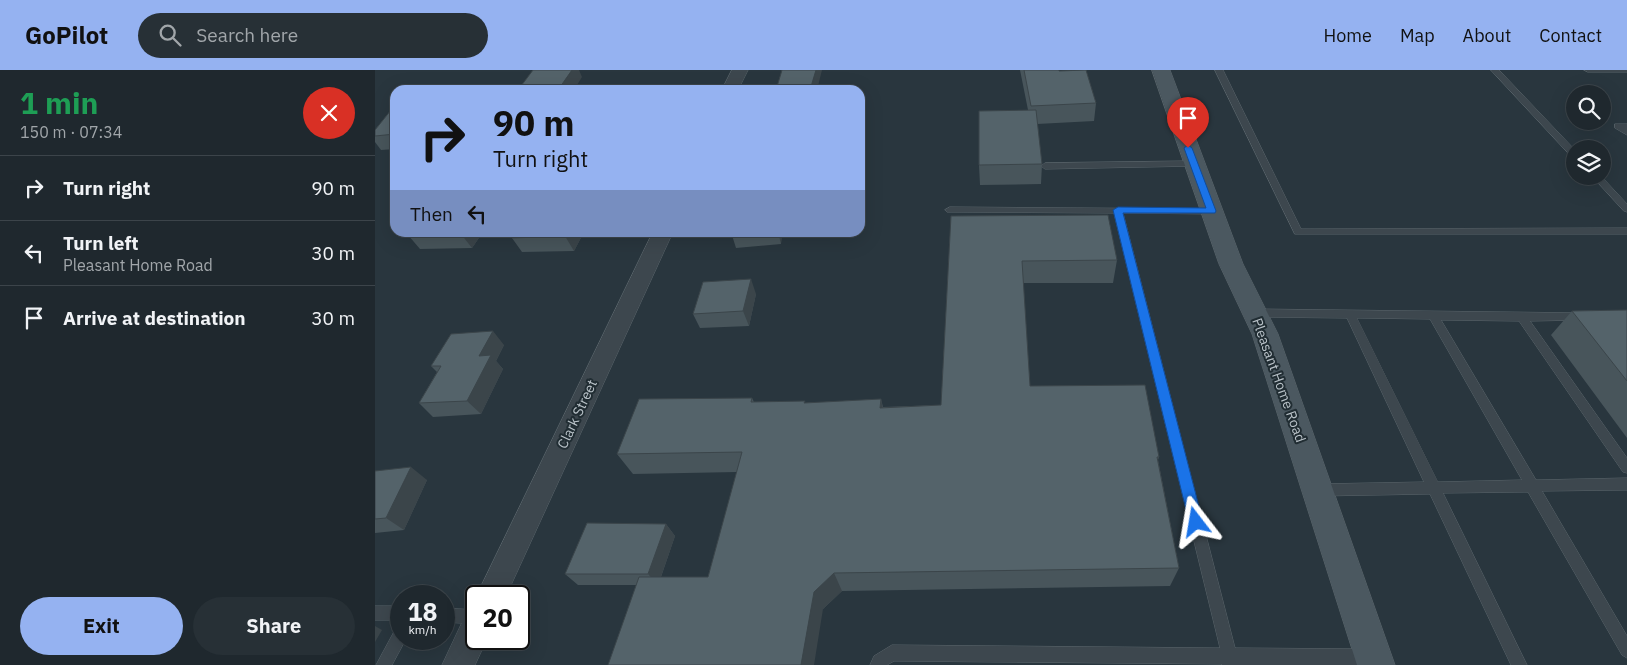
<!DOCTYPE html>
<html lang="en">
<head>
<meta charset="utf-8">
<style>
  :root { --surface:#1f282e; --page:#273036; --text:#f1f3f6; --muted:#a1a6aa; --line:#3c444a; --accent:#95b2f1 }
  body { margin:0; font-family:"IBM Plex Sans",sans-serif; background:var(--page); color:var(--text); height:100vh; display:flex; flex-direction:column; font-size:19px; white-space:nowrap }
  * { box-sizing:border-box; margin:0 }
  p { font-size:16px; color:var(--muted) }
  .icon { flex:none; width:28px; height:28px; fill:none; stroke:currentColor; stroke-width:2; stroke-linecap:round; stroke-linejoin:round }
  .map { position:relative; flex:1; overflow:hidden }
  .panel { display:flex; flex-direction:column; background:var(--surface); width:375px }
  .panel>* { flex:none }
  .top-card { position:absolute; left:15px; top:15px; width:475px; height:152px; border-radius:15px; box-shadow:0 5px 20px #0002,0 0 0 1px var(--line); background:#95b2f1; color:#111; overflow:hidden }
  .buttons { position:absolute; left:1191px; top:15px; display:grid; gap:10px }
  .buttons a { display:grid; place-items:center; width:45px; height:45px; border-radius:50%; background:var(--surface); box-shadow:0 5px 20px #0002,0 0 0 1px var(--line); font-size:25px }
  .speed { position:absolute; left:15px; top:515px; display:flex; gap:10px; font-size:25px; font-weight:700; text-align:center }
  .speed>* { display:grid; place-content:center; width:65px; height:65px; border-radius:50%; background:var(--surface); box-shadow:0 5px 20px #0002,0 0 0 1px var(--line); line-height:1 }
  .speed small { font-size:12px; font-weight:400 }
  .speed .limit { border:2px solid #111; border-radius:8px; background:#fff; color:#111 }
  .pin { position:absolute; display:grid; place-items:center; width:42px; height:42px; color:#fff; margin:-51px -21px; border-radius:50% 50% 50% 0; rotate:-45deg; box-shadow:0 0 5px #0007 }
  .pin .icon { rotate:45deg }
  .me { position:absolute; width:55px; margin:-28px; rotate:346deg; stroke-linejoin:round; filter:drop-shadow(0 0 4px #0008) }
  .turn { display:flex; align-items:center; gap:18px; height:105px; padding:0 20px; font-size:22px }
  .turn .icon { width:65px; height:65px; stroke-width:2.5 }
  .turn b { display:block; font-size:35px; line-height:42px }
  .then { display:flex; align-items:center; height:48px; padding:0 20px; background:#0003; gap:10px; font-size:19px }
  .round { display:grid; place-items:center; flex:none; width:52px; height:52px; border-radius:26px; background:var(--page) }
  .head { display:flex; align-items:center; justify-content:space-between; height:85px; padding:0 20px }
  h1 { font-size:30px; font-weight:800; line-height:38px; color:#1e9e55 }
  .button { display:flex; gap:10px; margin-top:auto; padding:10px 20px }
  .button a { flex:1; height:58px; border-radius:30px; background:var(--accent); color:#111; font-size:20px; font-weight:800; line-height:58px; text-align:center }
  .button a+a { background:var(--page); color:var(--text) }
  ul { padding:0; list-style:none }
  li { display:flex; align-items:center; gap:15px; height:65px; padding:0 20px; border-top:1px solid var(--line) }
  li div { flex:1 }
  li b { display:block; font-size:19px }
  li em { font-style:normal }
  header { display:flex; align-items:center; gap:30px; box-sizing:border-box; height:70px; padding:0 25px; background:var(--accent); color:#111 }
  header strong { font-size:24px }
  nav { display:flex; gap:28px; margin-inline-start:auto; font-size:18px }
  .search { width:350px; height:45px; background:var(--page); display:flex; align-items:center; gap:12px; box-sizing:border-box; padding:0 18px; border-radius:28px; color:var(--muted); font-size:19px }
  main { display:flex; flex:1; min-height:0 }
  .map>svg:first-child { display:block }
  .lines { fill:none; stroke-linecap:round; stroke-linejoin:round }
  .service-casing { stroke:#5a656b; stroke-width:1 }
  .minor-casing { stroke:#5a656b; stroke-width:1 }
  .secondary-casing { stroke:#5a656b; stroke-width:1 }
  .service { fill:#3d474e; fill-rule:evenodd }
  .minor { fill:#3d474e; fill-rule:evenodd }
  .secondary { fill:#4b5860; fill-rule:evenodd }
  .wall { fill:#48555b }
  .shaded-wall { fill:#3b454a }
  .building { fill:#54636a; stroke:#3b454a }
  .route { fill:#1a73e8; stroke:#114b97 }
  .labels { text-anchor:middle; stroke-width:4; stroke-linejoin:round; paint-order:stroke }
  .street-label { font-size:14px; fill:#b9c2c8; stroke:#212d33 }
</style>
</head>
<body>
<header>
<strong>GoPilot</strong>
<div class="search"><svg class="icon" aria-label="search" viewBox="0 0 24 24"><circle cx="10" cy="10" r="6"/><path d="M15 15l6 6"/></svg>Search here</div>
<nav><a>Home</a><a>Map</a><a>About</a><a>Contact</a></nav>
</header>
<main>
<section class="panel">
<div class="head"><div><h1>1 min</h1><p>150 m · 07:34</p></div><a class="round" style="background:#d93025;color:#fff"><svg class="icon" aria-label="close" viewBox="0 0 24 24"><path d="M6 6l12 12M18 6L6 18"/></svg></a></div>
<ul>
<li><svg class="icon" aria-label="right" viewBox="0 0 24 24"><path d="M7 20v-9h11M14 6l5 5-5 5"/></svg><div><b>Turn right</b></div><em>90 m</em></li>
<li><svg class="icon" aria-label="left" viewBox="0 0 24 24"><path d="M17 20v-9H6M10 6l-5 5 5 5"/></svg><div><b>Turn left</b><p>Pleasant Home Road</p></div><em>30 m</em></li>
<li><svg class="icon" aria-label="arrive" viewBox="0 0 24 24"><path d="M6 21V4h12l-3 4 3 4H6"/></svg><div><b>Arrive at destination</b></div><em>30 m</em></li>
</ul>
<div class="button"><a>Exit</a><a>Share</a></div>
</section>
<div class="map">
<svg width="1252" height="595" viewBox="0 0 1252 595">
  <rect width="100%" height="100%" fill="#29363e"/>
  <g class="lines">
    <g class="service-casing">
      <path id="service" d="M840,0H848L926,159L1252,158V164H920Z
        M1116,0H1124L1200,80V87H1197Z
        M1209,0H1252V2H1213Z
        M1240,54H1252V65L1240,58Z
        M819,91L822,92V96L670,99L666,96L670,93Z
        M1217,106H1226L1252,134V142L1249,141Z
        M575,137L840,139L842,141L837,144L748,143L860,578L995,579L1000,582L1003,587L1000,592L995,595H847V594L519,591L512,595H495L499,586L517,575L845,578L739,143L572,142L570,140Z
        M880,239L1211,243L1212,246L1207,250L1155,251L1252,388V403L1248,402L1144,251L1066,250L1161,410L1252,408V420L1167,421L1252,566V588L1247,585L1153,422L1068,423L1152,595H1136L1055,424L944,426L939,424L938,420L939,416L944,414L1049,412L972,248L880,247L875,243ZM982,248L1055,249L1147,410L1063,412Z
        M0,536H26V550H0Z
        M69,538L101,540V554L69,552Z
        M26,556V569H31L17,595H1L21,558Z"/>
    </g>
    <g class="minor-casing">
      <path id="minor" d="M357,0H373L363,20H347Z
        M278,162H298L131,526L101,527Z
        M101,541V569H112L100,595H67L90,546Z"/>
    </g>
    <g class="secondary-casing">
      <path id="secondary" d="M777,0H795L868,194L903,264L1020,595H982L877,264L844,194Z"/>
    </g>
    <use href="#service" class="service"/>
    <use href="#minor" class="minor"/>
    <use href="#secondary" class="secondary"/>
  </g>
  <path class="wall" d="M645,0H684V1L721,33L719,51L662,54L667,94L666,114L605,115L604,95L653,40Z
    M20,35V79L6,80L0,72V60Z
    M576,146L742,190L738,213H648L655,316L784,387L783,390L804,498L795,516L467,521L448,539L261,515H203L190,504L291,454L300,466L286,507H333L362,402L258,404L242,384L377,328L379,332L430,333L506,329L508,337L566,335Z
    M108,162L97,178L45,179L33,165Z
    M209,162L199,181L147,182L137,168Z
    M356,162H407L406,174L361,178Z
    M381,224L374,256L325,258L318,244Z
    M1252,240V368L1176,265L1197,241Z
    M129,275L121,291L128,299L106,344L58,347L44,333L62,302L56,296Z
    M0,401L52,410L29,460L0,463Z"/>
  <path class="shaded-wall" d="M197,0H204L207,7L199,20H183Z
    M441,0H447L442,20H435Z
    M87,162H108L97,178L86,164Z
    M193,162H209L199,181L190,166Z
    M403,162H407L406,174Z
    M376,209L381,224L374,256L368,241Z
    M118,261L129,275L121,291L128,299L106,344L92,331L104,286Z
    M506,329L510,350L505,338Z
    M36,397L52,410L29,460L11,448Z
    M291,454L300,466L283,515L273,504Z
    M459,503L467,521L448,539L439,595H426L439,522Z
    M0,556L7,560L0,572Z"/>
  <path class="building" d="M158,0H197L183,20H143Z
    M407,0H441L435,20H401Z
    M649,0H684V1L711,0L721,33L656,36Z
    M20,35V64L0,66V60Z
    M661,40L667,94L604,95V41Z
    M733,145L742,190L647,191L655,316L770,315L784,387H782L804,498L459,503L439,522L426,595H233L264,507H333L367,382L242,384L264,329L377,328L376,332L430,331L429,333L506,329L505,338L566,335L576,146Z
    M35,162H87L86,164L33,165Z
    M141,162H193L190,166L137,168Z
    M356,162H370L355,164Z
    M376,209L368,241L318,244L328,212Z
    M1252,240V311L1197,241Z
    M118,261L104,286L116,285L92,331L44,333L66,296H56L76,264Z
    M36,397L11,448L0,449V401Z
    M212,453L291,454L273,504H190Z"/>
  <path class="route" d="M813,75L817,78L841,141L840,143H748L828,452L826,457L821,459L816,457L814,452L738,140L743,137L831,138L809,78Z"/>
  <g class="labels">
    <g class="street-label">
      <text transform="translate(904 310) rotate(70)" y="5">Pleasant Home Road</text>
      <text transform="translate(202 344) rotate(-65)" y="5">Clark Street</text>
    </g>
  </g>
</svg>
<div class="buttons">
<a><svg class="icon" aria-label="search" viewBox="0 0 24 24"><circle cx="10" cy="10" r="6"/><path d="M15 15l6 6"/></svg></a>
<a><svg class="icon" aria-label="layers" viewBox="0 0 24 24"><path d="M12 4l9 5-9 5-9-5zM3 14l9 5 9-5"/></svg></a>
</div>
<div class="speed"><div>18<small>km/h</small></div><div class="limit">20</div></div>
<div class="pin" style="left:813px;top:78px;background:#d93025"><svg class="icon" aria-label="arrive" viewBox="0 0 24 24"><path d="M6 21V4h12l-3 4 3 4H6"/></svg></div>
<svg class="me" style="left:821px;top:452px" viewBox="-20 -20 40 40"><path d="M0-17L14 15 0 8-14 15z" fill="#1a73e8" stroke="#fff" stroke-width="4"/></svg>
<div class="top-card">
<div class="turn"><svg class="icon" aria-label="right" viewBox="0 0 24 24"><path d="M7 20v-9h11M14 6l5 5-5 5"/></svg><div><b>90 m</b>Turn right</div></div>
<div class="then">Then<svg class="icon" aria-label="left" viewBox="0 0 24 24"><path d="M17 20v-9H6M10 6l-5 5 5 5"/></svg></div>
</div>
</div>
</main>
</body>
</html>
